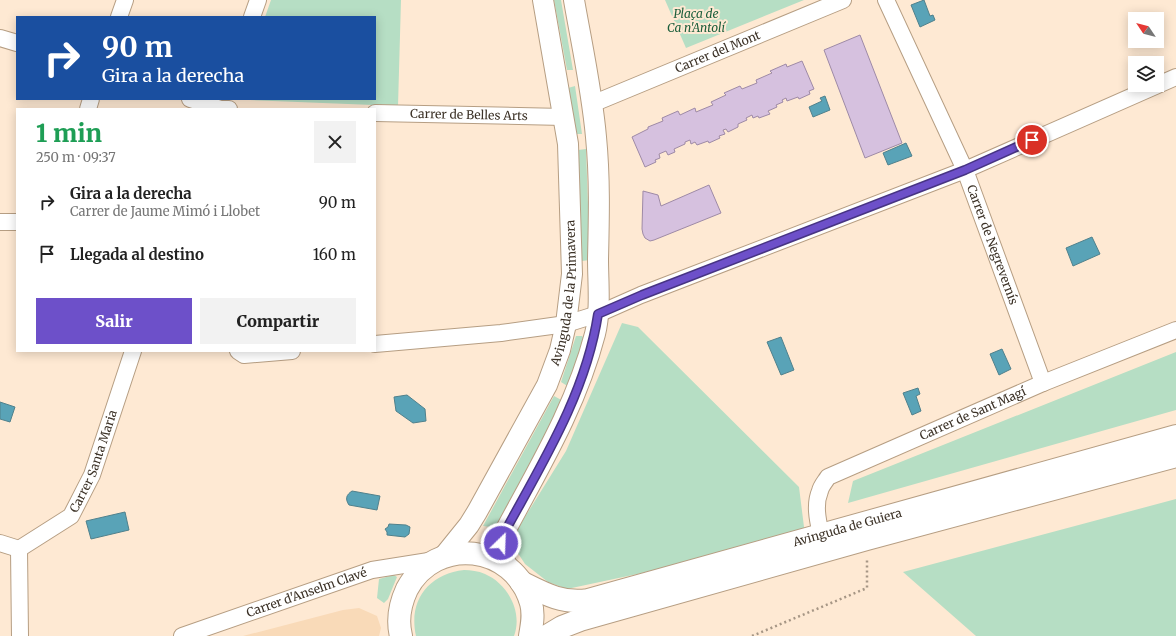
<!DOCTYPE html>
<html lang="es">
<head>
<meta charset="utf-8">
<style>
  :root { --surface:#fff; --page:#f2f2f2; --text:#222; --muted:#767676; --accent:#6d50c9 }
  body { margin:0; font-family:Merriweather,serif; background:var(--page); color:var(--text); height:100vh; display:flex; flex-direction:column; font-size:15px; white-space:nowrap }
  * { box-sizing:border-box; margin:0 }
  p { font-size:13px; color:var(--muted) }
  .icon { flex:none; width:22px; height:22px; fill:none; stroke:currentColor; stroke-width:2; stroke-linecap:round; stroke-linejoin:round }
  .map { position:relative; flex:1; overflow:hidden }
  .sheet { position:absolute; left:16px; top:108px; width:360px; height:244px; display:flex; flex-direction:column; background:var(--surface); border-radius:0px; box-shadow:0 2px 10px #0003 }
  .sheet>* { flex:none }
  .hud { position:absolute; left:16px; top:16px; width:360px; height:84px; border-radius:0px; box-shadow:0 2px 10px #0003; background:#1a4fa0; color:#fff; overflow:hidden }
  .needle { width:26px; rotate:305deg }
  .fabs { position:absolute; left:1128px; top:12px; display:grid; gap:8px }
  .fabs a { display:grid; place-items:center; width:36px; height:36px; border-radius:0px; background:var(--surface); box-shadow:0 2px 10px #0003; font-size:20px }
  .pin { position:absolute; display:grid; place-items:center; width:34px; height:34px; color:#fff; margin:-17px; border:2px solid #fff; border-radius:50%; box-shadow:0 1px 4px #0007 }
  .me { position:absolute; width:44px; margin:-22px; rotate:24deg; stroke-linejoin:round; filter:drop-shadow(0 0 3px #0008) }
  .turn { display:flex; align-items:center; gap:14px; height:84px; padding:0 20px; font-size:18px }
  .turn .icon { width:52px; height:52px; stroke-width:2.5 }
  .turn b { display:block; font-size:28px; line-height:34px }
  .round { display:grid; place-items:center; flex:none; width:42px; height:42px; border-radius:0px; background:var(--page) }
  .summary { display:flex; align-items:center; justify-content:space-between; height:68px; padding:0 20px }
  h1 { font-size:24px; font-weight:800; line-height:30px; color:#1e9e55 }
  .button { display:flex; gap:8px; margin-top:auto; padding:8px 20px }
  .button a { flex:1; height:46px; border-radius:0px; background:var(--accent); color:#fff; font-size:16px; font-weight:800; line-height:46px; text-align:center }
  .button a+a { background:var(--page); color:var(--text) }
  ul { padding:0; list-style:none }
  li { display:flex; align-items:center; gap:12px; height:52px; padding:0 20px }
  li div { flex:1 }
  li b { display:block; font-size:15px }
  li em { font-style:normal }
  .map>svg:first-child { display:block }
  .built { fill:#f9dab8 }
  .green { fill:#b6dec4 }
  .water { fill:#59a3b7; stroke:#50818c }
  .building { fill:#d6c1df; stroke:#9e8aa6 }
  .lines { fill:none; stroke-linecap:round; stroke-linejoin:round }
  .minor-casing { stroke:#b69e83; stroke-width:18 }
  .tertiary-casing { stroke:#b69e83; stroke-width:22 }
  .secondary-casing { stroke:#b69e83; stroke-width:24 }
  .path { stroke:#a69685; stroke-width:2.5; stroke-dasharray:2 3; stroke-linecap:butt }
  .minor { stroke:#fff; stroke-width:16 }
  .tertiary { stroke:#fff; stroke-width:20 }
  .secondary { stroke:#fff; stroke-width:22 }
  .route-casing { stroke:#473483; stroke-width:10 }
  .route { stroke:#6d50c9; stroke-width:7 }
  .labels { text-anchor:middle; stroke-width:4; stroke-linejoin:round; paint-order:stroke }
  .park-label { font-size:12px; font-style:italic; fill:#1b5e3b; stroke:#fee9d3 }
  .street-label { font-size:12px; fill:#3c3227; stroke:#fee9d3 }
</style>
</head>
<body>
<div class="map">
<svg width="1176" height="636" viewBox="0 0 1176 636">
  <rect width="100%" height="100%" fill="#fee9d3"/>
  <path class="built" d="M359,608L377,616L381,628L379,636H243L343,610Z"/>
  <path class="green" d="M271,0H401L398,106L250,100V99H375V17H265Z
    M554,0H561L573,70H567Z
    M665,0H804L686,48Z
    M575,86L582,134H576L568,88Z
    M586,149L590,260L582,261L578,150Z
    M622,323L638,327L799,487L805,535L736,553L567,589L548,582L525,564L510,541L566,451Z
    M576,336H582L584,339L569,387L561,382Z
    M1176,352V410L848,503L853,481Z
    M554,396L565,402L498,528L483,526Z
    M1176,499V636H976L903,572Z
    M464,570C471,570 478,571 485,574C508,584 523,612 514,636H416C408,600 429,574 464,570Z
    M394,575L397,577L388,599L384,603L377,598L379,579Z"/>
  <path class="water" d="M924,0L930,16L933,15L935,20L920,27L911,5Z
    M825,96L830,110L813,117L809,107L822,101L820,98Z
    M906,143L912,156L888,165L883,153Z
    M1092,237L1100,254L1073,266L1066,248Z
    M781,337L794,370L781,375L767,342Z
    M1002,349L1011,369L999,375L990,354Z
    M918,388L920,394L916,396L921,411L912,415L903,393Z
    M407,395L425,409L426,421L413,423L396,411L394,397Z
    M0,402L15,407L10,422L0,419Z
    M352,491L380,496L377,510L349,505C345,499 346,495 352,491Z
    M125,512L129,530L91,539L86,521Z
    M389,524L406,525L410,527L409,534L405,537L387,535V532L385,529L388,527Z"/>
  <path class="building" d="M860,35L902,143L865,158L824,50Z
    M802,61L814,89L809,91L810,94L799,99L798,97L787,101L786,98L782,100L783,102L776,105L777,107L768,111L770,114L759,118L758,116L753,118L752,115L746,118L747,120L738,124V127L728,132L726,129L723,130L725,134L719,136L720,138L709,143L708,141L697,145L695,142L691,144L690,140L685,142V144L674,149L675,152L668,155L666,151L659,154L660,158L655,160L656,162L645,167L632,137L648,129V127L663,121L662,118L678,111L680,115L695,108L696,112L713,105L711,102L726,95L724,93L740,86L742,89L757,83L756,80L772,73L770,71L786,64L787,67Z
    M709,185L721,213L654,240L650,241L645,238L643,234L642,229L643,191L658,195L661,206Z"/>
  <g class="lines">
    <g class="minor-casing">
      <g id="minor">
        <path id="s1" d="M886,0L965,170L1043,383"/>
        <path d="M119,17L125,0"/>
        <path d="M252,17L258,0"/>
        <path d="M0,38L17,43"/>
        <path d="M190,99L221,109H229"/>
        <path id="s2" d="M592,104L843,0"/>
        <path d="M88,109L91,99"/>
        <path id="s3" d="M375,113L564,117"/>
        <path d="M0,222H17"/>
        <path d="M375,344L501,333L566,324L598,314L641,295L965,170L1176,77"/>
        <path d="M238,351L244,355L292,351"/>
        <path id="s4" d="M821,535C818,521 814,505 820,491C821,486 825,482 828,477L1043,383L1176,330"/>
        <path id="s5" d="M0,543L19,549L71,516L92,475L133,351"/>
        <path d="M19,549L20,636"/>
        <path id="s6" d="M182,636L372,570L435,560"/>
      </g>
    </g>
    <g class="tertiary-casing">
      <g id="tertiary">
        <path id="s7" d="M444,556L469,525L477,512L547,385L560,350L566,324L572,274L568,144L543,0"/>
        <path d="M507,566C502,555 500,546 503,535C538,469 576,407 595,334C601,310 598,283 598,259C599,218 600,178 596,137C592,91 582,46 574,0"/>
      </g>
    </g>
    <g class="secondary-casing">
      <g id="secondary">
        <path id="s8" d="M521,582C543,593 562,604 588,600L1176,436"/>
        <path d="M401,636C397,620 400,604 407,589C436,535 514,544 531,603C534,614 532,625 530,636"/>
        <path d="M547,636L562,627L580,620L867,539L1176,456"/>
      </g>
    </g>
    <path class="path" d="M752,636L867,588V559"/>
    <use href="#minor" class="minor"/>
    <use href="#tertiary" class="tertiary"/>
    <use href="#secondary" class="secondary"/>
  </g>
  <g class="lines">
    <g class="route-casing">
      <path id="route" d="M501,543L503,535C541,465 586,394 598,314L642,295L965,170L1032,140"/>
    </g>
    <use href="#route" class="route"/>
  </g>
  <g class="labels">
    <g class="park-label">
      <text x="696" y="18">Plaça de<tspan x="696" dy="14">Ca n'Antolí</tspan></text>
    </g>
    <g class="street-label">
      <text dy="4" stroke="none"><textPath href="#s2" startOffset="136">Carrer del Mont</textPath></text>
      <text dy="4" stroke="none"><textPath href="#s3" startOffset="94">Carrer de Belles Arts</textPath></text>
      <text dy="4" stroke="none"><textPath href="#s1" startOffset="267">Carrer de Negrevernís</textPath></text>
      <text dy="4" stroke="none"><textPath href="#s7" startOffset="295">Avinguda de la Primavera</textPath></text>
      <text dy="4" stroke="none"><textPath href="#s4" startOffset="219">Carrer de Sant Magí</textPath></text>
      <text dy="4" stroke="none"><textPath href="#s5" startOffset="141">Carrer Santa Maria</textPath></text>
      <text dy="4" stroke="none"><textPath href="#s8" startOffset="340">Avinguda de Guiera</textPath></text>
      <text dy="4" stroke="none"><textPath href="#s6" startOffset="132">Carrer d'Anselm Clavé</textPath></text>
    </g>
  </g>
</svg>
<div class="fabs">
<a><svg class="needle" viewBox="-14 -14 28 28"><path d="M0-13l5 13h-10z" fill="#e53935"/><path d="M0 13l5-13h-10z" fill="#767676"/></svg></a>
<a><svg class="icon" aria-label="layers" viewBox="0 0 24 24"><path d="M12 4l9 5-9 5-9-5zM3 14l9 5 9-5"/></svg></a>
</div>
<div class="pin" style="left:1032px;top:140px;background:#d93025"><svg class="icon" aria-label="arrive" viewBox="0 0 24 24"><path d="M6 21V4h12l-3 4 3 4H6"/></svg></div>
<svg class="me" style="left:501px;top:543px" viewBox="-20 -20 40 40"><circle r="17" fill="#6d50c9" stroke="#fff" stroke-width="3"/><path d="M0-11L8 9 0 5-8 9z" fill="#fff"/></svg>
<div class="hud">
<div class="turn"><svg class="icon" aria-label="right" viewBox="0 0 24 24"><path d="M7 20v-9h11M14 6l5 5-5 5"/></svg><div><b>90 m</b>Gira a la derecha</div></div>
</div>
<section class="sheet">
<div class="summary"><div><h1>1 min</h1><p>250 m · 09:37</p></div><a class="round"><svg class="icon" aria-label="close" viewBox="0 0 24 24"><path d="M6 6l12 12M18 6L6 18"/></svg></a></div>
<ul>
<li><svg class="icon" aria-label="right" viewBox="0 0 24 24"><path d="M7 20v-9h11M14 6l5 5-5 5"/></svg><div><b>Gira a la derecha</b><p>Carrer de Jaume Mimó i Llobet</p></div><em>90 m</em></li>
<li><svg class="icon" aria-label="arrive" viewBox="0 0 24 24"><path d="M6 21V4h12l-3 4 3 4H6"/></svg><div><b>Llegada al destino</b></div><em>160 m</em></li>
</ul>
<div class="button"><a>Salir</a><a>Compartir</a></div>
</section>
</div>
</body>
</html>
